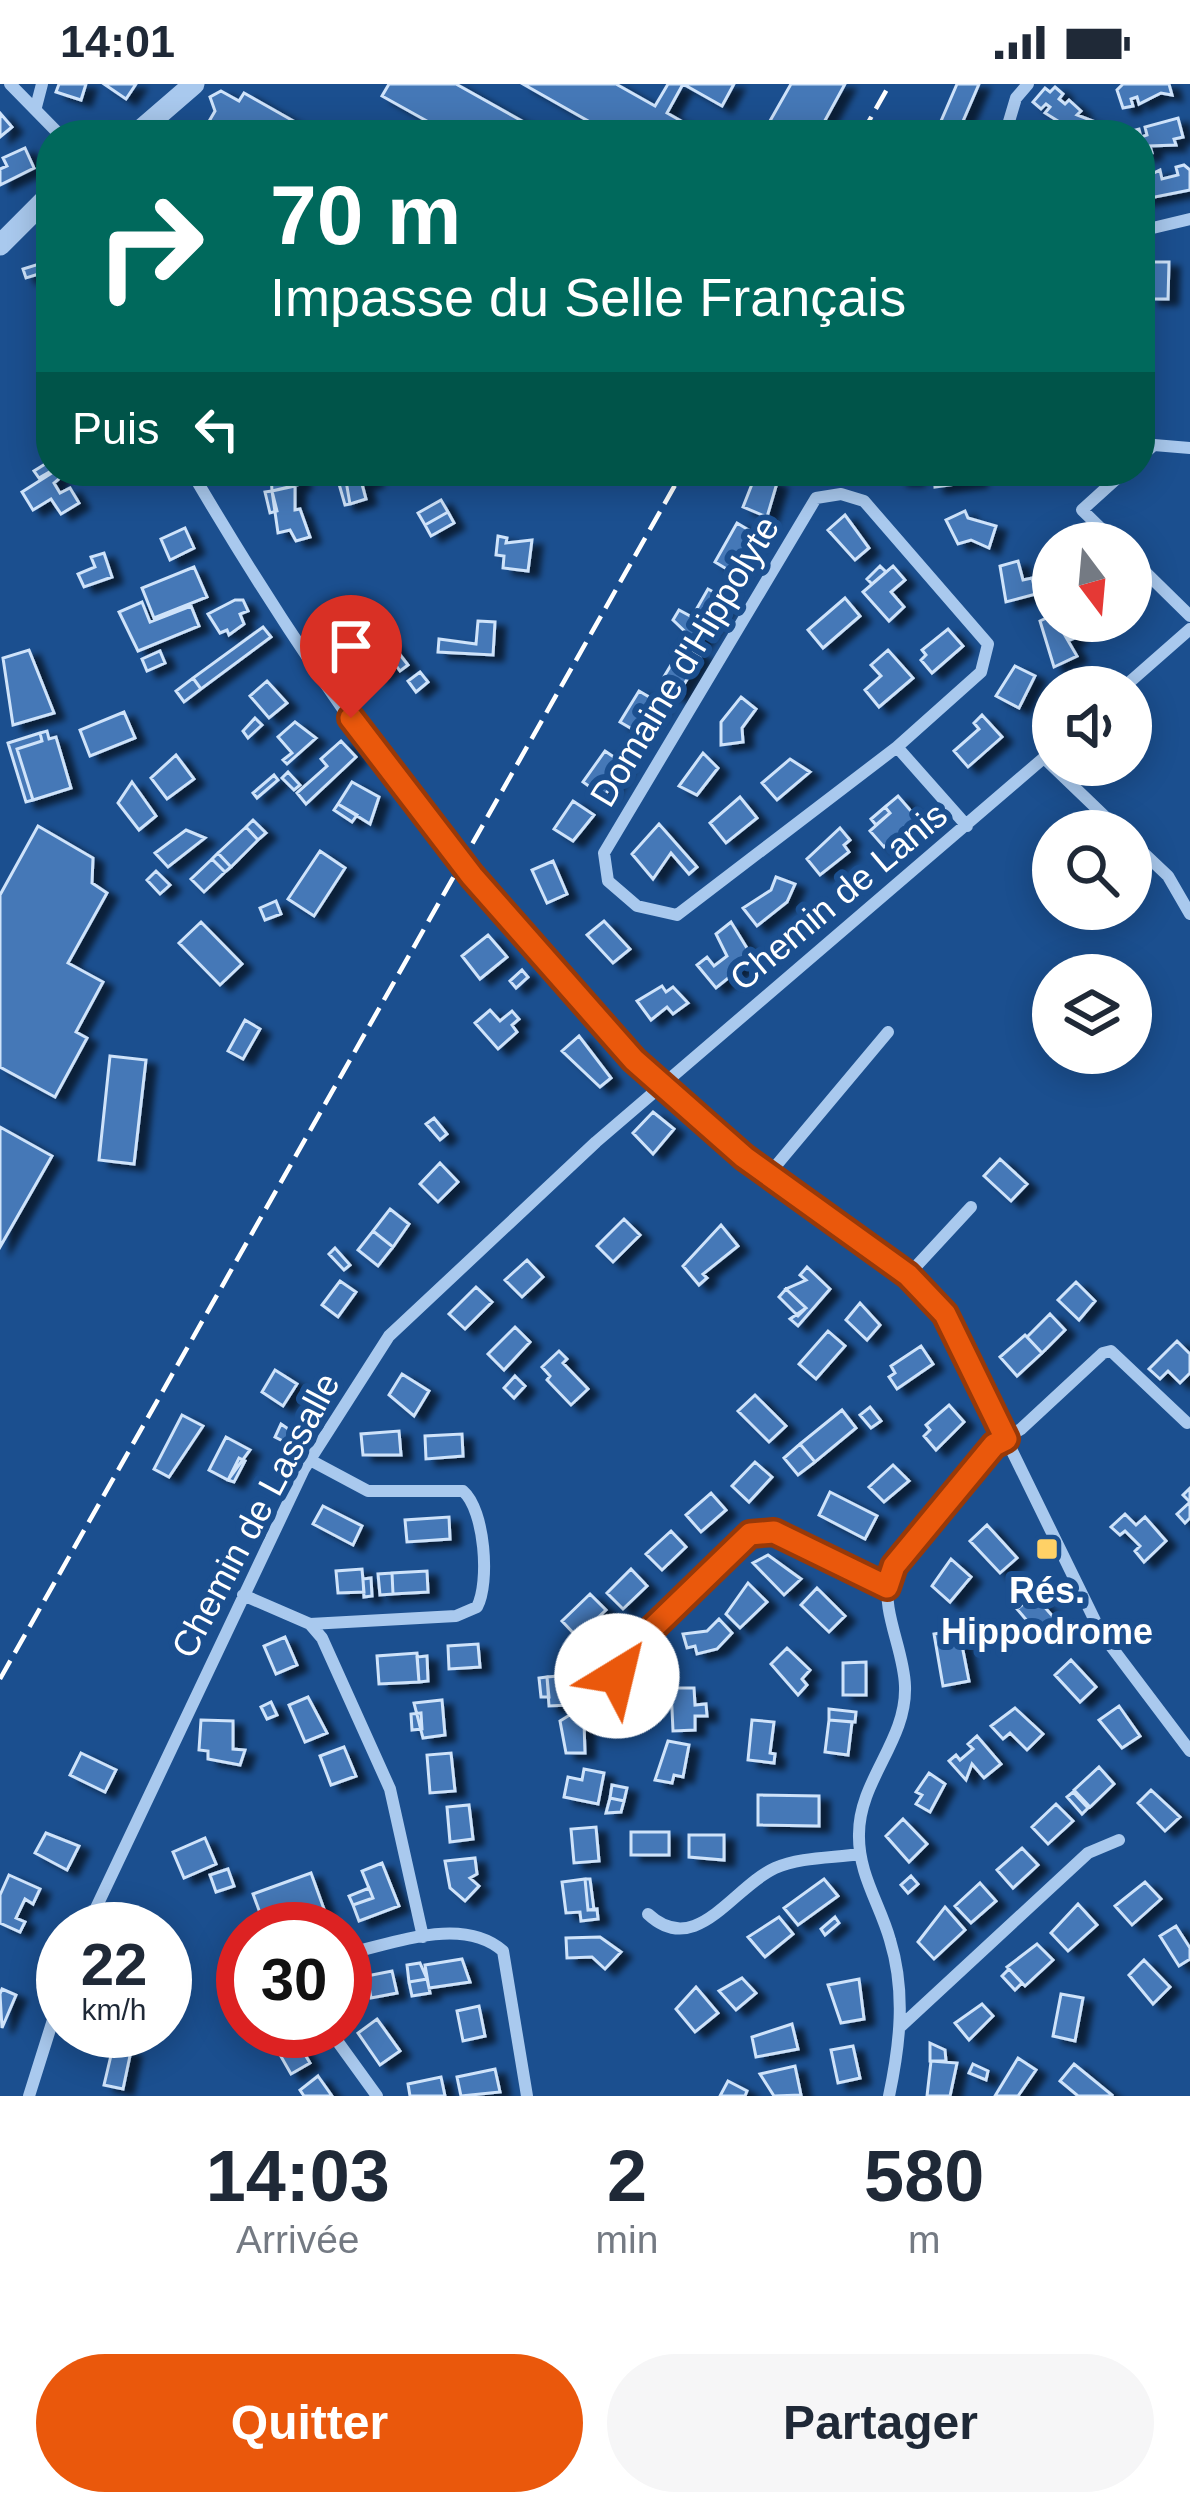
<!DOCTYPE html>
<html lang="fr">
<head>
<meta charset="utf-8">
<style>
  :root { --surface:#fff; --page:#f6f6f7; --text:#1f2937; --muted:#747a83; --accent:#ea580c }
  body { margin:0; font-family:Helvetica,sans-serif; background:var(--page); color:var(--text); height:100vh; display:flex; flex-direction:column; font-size:45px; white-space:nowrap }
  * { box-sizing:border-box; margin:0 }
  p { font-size:39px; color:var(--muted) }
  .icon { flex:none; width:66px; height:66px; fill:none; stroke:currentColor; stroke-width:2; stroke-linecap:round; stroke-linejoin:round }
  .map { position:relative; height:2012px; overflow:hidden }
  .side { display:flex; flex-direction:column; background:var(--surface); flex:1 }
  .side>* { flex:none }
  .banner { position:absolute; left:36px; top:36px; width:1119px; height:366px; border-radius:48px; box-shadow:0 6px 30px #0003; background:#00695c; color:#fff; overflow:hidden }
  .needle { width:78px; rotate:164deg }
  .buttons { position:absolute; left:1032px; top:438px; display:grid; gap:24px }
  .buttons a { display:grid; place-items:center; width:120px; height:120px; border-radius:50%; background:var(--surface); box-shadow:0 6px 30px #0003; font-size:60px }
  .speed { position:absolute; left:36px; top:1818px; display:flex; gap:24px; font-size:60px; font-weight:700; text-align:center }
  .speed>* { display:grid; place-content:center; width:156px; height:156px; border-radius:50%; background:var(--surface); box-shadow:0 6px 30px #0003; line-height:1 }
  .speed small { font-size:30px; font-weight:400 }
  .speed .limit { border:18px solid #d22; background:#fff; color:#111 }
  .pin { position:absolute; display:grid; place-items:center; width:102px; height:102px; color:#fff; margin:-123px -51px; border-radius:50% 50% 50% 0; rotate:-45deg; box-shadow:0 0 12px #0007 }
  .pin .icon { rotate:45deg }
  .me { position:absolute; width:132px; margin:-66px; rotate:36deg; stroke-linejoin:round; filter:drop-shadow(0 0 9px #0008) }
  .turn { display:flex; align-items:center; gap:42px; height:252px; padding:0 36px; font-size:54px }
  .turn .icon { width:156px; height:156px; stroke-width:2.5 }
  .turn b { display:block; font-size:84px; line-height:102px }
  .then { display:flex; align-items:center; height:114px; padding:0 36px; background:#0003; gap:24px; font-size:45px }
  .eta { display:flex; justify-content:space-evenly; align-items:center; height:204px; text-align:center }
  .eta b { font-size:72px; font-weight:700; line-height:84px }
  .primary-button { display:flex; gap:24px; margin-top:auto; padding:24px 36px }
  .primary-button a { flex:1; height:138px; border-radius:72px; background:var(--accent); color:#fff; font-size:48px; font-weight:700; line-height:138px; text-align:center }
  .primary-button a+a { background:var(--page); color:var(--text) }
  .status { display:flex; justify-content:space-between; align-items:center; height:84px; padding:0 60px; background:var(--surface); direction:ltr }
  .status svg { height:33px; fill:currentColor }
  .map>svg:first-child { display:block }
  .building { fill:#4478b7; stroke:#cfe3fa; stroke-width:3; filter:url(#shadow) }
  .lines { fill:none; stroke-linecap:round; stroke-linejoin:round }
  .minor { stroke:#a9c9ee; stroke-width:12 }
  .tertiary { stroke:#a9c9ee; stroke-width:21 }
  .rail { stroke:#fff; stroke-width:4.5; stroke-dasharray:21 9; stroke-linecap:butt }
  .route-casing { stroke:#983908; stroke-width:30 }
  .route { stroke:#ea580c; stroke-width:21 }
  .poi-dot { fill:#ffd166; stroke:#1b4f8f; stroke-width:4.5 }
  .labels { text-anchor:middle; stroke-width:12; stroke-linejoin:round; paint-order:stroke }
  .street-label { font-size:36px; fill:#fff; stroke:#1b4f8f }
  .poi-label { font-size:36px; font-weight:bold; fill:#fff; stroke:#1b4f8f }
</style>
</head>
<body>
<div class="status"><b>14:01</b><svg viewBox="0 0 49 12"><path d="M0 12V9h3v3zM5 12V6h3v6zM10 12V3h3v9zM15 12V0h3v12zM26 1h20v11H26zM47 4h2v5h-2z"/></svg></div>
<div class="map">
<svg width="1190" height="2012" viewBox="0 0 1190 2012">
  <defs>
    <filter id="shadow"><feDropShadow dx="10" dy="5.5" stdDeviation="3" flood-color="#0009"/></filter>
  </defs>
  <rect width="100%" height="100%" fill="#1b4f8f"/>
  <path class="building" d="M59,0H86L81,16L56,8Z
    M104,0H136L126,15Z
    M389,0H456L547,51H452L382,12Z
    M523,0H616L655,22L668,0H734L722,22L683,0L667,29L706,51H613Z
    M791,0H845L817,51H762Z
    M957,0H979L957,51H935Z
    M1123,0H1169L1172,11L1161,9L1139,20L1137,13L1131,15L1133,22L1123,24L1117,6Z
    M1055,3L1063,10L1059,15L1065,20L1069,16L1081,27L1077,31L1093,37V51H1070L1066,42L1045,29L1050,23L1046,20L1041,25L1033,18L1045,4L1050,8Z
    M221,7L239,17L244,9L304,43L299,51H259L240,40L234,51H201L215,27L210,13Z
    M0,29L12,43L0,53Z
    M1178,34L1183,53L1174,55L1176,61L1150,62L1152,69L1142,72L1140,51L1128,48L1139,45L1141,53L1147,51L1145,43Z
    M25,64L34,84L0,101V85L7,82L3,74Z
    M1184,81L1190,86V106L1140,116V96L1160,86L1162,95L1178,91L1176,83Z
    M1152,178H1169L1168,215H1149Z
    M39,180L42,189L26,194L23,185Z
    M50,377L51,387L39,394L34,387Z
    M55,387L60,394L54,399L60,409L70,404L79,419L61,430L51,415L33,426L22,408Z
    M335,387H370L373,397L362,400L366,415L350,420L345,391L337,393Z
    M898,387H914V396H898Z
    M934,387H976L977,397L935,403Z
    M298,388L301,400L272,407L271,389Z
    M756,390L777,399L767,433L743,423Z
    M345,391L350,420L345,421L337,393Z
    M295,402V426L300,425L310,453L296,457L290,446L278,449L272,407Z
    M272,407L277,427L270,429L265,408Z
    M441,416L448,428L425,441L418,429Z
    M965,427L968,434L996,442L989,464L971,456L958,460L946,436Z
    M448,428L454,439L431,452L425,441Z
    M845,431L869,464L855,476L828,446Z
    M737,439L757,451L735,490L715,478Z
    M185,444L194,464L170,476L161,455Z
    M498,452L507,454L506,459L532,456L528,487L503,484L504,472L496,471Z
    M104,469L112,493L84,503L78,490L95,483L91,473Z
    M1018,477L1023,496L1032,494L1036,510L1006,518L1000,482Z
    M880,482L886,488L872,500L867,495Z
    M893,482L905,496L891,508L904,523L889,537L863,508Z
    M194,483L207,513L154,534L142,504Z
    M708,505L728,516L698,560L673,536L679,526L692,533Z
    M845,514L860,532L823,564L808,546Z
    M235,516H243L248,527L240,530L244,540L229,551L227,546L220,549L208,530Z
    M142,518L150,538L191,522L199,542L138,567L119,528Z
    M1053,531L1077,572L1054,583L1040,537Z
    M478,537L495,538L493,571L438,568L439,555L476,560Z
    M1070,537L1077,553L1070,556L1062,539Z
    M263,543L271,553L201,605L193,594Z
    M948,545L963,562L932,589L921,576L926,571L922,566Z
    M387,554L408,581L400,587L395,580L377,593L365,578Z
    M683,561L701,572L677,612L659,601Z
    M29,566L54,629L13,641L3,574Z
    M888,566L913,594L879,623L865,606L881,592L871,581Z
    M160,567L165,579L147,587L142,575Z
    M1015,582L1035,592L1019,624L996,612Z
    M420,588L428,598L416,608L408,597Z
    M193,594L201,605L184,618L176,607Z
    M267,597L287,619L269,634L250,612Z
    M639,607L661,620L639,649L620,638Z
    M741,613L756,625L742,644L743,658L721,661V638Z
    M124,628L135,654L90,672L80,646Z
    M982,631L1002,653L968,683L954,667L979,645L974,639Z
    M255,634L262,641L248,654L243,647Z
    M295,638L316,654L287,680L283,676L292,669L278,653Z
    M47,647L49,655L56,653L71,704L33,716L17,665L42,657L40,649Z
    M40,649L42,657L17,665L33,716L26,718L8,659Z
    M341,657L356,673L306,720L297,709L327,682L321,675Z
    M605,667L624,680L604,713L583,698Z
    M703,669L718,684L697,711L679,702Z
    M176,671L194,695L167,715L151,694Z
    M790,675L810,688L777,716L762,699Z
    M288,688L300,701L294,706L282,694Z
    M274,691L278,696L257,714L253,709Z
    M132,698L156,732L139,746L118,719Z
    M352,698L379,713L370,740L338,720Z
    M898,712L917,734L884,763L870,747L890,729L885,723Z
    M740,713L757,734L726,759L710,739Z
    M573,717L594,731L573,757L554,745Z
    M338,720L357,731L352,738L334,726Z
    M885,723L890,729L876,741L871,735Z
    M253,736L266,749L258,756L246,743Z
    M659,740L697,783L689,790L671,769L653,795L632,770Z
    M38,742L93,774L92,799L107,809L68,879L103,898L76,948L87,954L55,1013L0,983V811Z
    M246,743L258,756L231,783L218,769Z
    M840,744L850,756L844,761L849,768L820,791L807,775Z
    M186,746L205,754L168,783L155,769Z
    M320,767L345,784L314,832L288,815Z
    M218,769L231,783L225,788L212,775Z
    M212,775L225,788L204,808L191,795Z
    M553,777L567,810L547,819L532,786Z
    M156,787L170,801L160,810L147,796Z
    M776,793L795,800L787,818L757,842L743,824L771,806Z
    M276,817L281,830L265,836L260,824Z
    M604,837L630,865L613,879L587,851Z
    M201,838L242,880L220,901L179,859Z
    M731,838L753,874L716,904L697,881L707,873L714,882L727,872L716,850Z
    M488,851L507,873L480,895L462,872Z
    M522,886L528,893L516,904L510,897Z
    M662,902L666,908L673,903L688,919L673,930L667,923L651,936L637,917Z
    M490,926L500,937L512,927L519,935L512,941L517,948L498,965L475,939Z
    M245,936L260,945L243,975L228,967Z
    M579,952L611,994L600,1003L562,967Z
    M110,972L146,976L134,1080L99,1076Z
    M653,1028L674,1045L653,1070L633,1049Z
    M434,1034L447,1050L440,1056L426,1040Z
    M0,1043L52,1072L0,1163Z
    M1000,1075L1027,1100L1011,1117L984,1092Z
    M440,1079L458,1098L438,1118L420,1100Z
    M390,1125L409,1140L393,1163L373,1147Z
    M624,1135L640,1151L613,1178L597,1162Z
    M721,1141L738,1162L703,1190L707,1194L699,1201L683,1182Z
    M373,1147L393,1163L378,1182L358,1166Z
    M335,1164L350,1181L344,1186L329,1170Z
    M527,1176L543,1193L522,1213L505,1196Z
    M807,1183L830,1205L798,1242L790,1235L806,1224L786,1205L806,1196L800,1191Z
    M340,1197L356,1208L338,1233L322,1221Z
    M1076,1198L1095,1217L1079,1236L1058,1216Z
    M476,1203L492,1218L465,1245L449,1230Z
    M786,1205L806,1224L798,1232L779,1213Z
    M860,1219L880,1241L867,1256L846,1236Z
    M1050,1230L1065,1246L1042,1269L1027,1253Z
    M515,1243L530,1258L504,1286L488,1270Z
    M828,1247L845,1262L816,1295L799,1280Z
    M1025,1251L1042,1269L1017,1292L1000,1273Z
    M1177,1257L1190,1270V1289L1180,1299L1168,1287L1160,1295L1149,1285Z
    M921,1262L933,1280L897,1305L889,1293L895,1289L891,1282Z
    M559,1267L567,1275L563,1279L588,1305L571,1321L547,1296L550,1292L542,1283Z
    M275,1286L297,1300L283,1322L262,1308Z
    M402,1290L429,1307L414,1332L389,1311Z
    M515,1292L525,1302L514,1314L504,1304Z
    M755,1311L786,1342L769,1358L738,1327Z
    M949,1321L964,1338L936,1366L924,1352L930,1346L926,1341Z
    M870,1323L881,1337L871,1344L860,1331Z
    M842,1326L856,1344L815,1378L800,1360Z
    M182,1331L203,1342L169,1393L154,1385Z
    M281,1340L300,1353L295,1363L275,1353Z
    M399,1347L401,1371H363L361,1350Z
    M462,1350L463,1372L426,1375L425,1352Z
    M226,1353L250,1366L228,1396L209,1386Z
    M800,1360L815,1378L798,1391L784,1374Z
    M239,1374L245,1377L234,1398L228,1396Z
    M755,1378L772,1393L749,1418L732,1402Z
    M893,1381L909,1397L884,1418L869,1403Z
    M1190,1404V1434L1185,1439L1177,1430L1190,1418L1183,1411Z
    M830,1408L877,1432L865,1455L819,1431Z
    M711,1409L726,1426L701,1448L686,1431Z
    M323,1422L362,1442L353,1461L313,1440Z
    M1125,1430L1136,1441L1145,1433L1166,1457L1144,1478L1135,1467L1140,1462L1125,1447L1120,1451L1111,1443Z
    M449,1433L450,1455L407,1458L405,1436Z
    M987,1441L1017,1474L1000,1489L970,1457Z
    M671,1447L686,1463L662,1486L646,1470Z
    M768,1471L801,1495L784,1511L753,1479Z
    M951,1475L971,1493L950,1518L932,1502Z
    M362,1485L364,1508L338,1509L336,1487Z
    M631,1485L647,1502L623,1525L607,1509Z
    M427,1487L428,1508L393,1510L392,1489Z
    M392,1489L393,1510L380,1511L378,1490Z
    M371,1494L372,1512L364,1513L363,1495Z
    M748,1499L767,1518L740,1544L726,1530Z
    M817,1504L845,1532L829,1548L801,1521Z
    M590,1510L606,1526L577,1553L562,1537Z
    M1034,1511L1063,1544L1051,1554L1045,1548L1040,1552L1017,1525Z
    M719,1535L732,1549L717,1565L697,1570L695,1562L687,1564L683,1550L707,1547Z
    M959,1546L969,1597L943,1602L934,1550Z
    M285,1553L297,1581L276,1590L264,1562Z
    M478,1560L480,1583L449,1585L448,1562Z
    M787,1564L810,1586L802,1595L807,1601L798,1611L771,1580Z
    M417,1569L419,1598L379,1600L377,1572Z
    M427,1572L428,1597L419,1598L417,1573Z
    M1071,1576L1096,1603L1080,1618L1055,1591Z
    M866,1578V1611H843V1579Z
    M579,1582L580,1607L568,1608V1621L549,1622L547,1593L560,1592L559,1584Z
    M547,1593L549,1613H541L539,1594Z
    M671,1604H694L695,1621L706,1620L707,1632H695V1646L673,1647Z
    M308,1613L327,1649L305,1658L289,1621Z
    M442,1616L445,1651L423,1654L414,1619Z
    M271,1618L277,1631L267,1635L261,1623Z
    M1119,1622L1140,1652L1122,1664L1099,1636Z
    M1015,1624L1043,1650L1027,1666L1010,1649L1003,1655L991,1642Z
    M829,1625L856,1628L855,1638L829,1636Z
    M421,1629L422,1645L412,1646L411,1630Z
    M573,1629L584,1639L585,1669H566L560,1637Z
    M201,1636L233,1637V1665L245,1666L240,1681L208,1675V1667L199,1666Z
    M752,1636L774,1638L770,1669L775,1670L774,1679L748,1676Z
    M829,1636L852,1638L848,1671L825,1668Z
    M977,1652L1001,1680L984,1694L972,1680L966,1696L949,1677L956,1671L960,1676L973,1665L968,1660Z
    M668,1657L689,1661L683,1693L674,1691L672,1699L655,1696Z
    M344,1663L356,1692L331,1701L320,1672Z
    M81,1669L116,1686L105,1708L70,1691Z
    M451,1669L455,1707L430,1709L427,1671Z
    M1099,1683L1114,1700L1090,1723L1074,1706Z
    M584,1685L604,1689L598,1720L564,1713L568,1693L582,1696Z
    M929,1689L945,1700L930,1728L916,1720L922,1711L916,1708Z
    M612,1701L627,1704L624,1717L610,1714Z
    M1151,1706L1180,1733L1165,1747L1138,1719Z
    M1073,1708L1088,1724L1082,1730L1067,1713Z
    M758,1711L819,1712V1742L758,1741Z
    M610,1714L624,1717L621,1728L606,1729Z
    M1056,1720L1073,1737L1048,1760L1032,1743Z
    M469,1721L473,1755L450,1758L447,1723Z
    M903,1735L927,1760L909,1778L886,1752Z
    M596,1743L599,1777L574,1779L571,1745Z
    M631,1748H669V1771H631Z
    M46,1749L79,1762L67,1786L35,1769Z
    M689,1751H724V1776L689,1773Z
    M205,1754L216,1780L184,1794L173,1768Z
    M1022,1764L1038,1781L1013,1804L997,1786Z
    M475,1774L477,1790L470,1794L479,1802L465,1817L450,1804L445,1777Z
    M382,1779L399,1822L359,1837L353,1821L373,1814L362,1787Z
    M228,1785L234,1802L216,1808L210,1791Z
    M311,1789L324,1825L266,1845L253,1810Z
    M9,1791L40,1805L33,1820L25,1815L16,1834L25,1838L20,1848L0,1839V1811Z
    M911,1792L918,1800L908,1809L901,1801Z
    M585,1795L588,1826L597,1825L598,1835L581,1837L580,1828L566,1829L562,1798Z
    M585,1795H590L594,1826H588Z
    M824,1795L838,1812L798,1841L784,1824Z
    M1145,1798L1161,1815L1132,1841L1115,1822Z
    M980,1799L996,1817L971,1839L955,1822Z
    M369,1804L373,1814L353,1821L349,1812Z
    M1078,1820L1097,1841L1068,1867L1051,1849Z
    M945,1823L965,1846L934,1875L918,1858Z
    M122,1831L143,1836L141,1845H118Z
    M779,1833L793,1850L765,1873L748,1853Z
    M835,1833L839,1839L825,1851L821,1845Z
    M1176,1842L1190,1864V1875L1179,1882L1160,1852Z
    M600,1853L621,1868L605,1885L592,1873L567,1874L566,1854Z
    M1037,1860L1053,1876L1025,1902L1007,1883Z
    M462,1875L470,1898L429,1904L425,1881Z
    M1144,1876L1170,1903L1153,1920L1129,1891Z
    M420,1879L427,1895L409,1898L407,1881Z
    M1009,1885L1022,1899L1015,1906L1002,1892Z
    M392,1887L397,1909L371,1914L367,1892Z
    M742,1894L756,1909L736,1926L719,1907Z
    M427,1895L430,1909L412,1912L409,1898Z
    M859,1895L864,1935L841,1939L828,1901Z
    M696,1903L718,1929L695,1948L676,1925Z
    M2,1905L16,1911L2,1944L0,1910Z
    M1061,1910L1083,1914L1075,1957L1053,1952Z
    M243,1918V1940L238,1943L229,1926Z
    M982,1920L993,1932L969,1956L955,1939Z
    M479,1922L485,1952L463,1957L457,1927Z
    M377,1935L400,1967L380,1981L358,1949Z
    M792,1940L798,1965L756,1973L752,1953Z
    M291,1947L310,1979L291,1990L267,1948Z
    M930,1959L945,1966L946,1977H930Z
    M853,1962L860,1994L838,1999L831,1966Z
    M113,1963L131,1967L123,2005L104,2001Z
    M1018,1974L1036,1986L1018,2012H995Z
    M931,1977L957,1979L950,2012H927Z
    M973,1980L988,1987L986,1996L969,1989Z
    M1074,1980L1112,2011L1111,2012H1078L1060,1997Z
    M795,1982L801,2011L774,2012L760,1990Z
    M495,1985L500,2008L461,2012L457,1993Z
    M318,1992L332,2012H304L300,2006Z
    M441,1993L445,2012H410L408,2000Z
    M728,1997L747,2007L745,2012H720Z"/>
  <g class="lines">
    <path class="minor" d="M10,0L60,51
      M36,23L42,0
      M1005,51L1016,14L1028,0
      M1140,147L1190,135
      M1140,373L1154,361L1190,364
      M191,387C320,607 475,825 660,1003C749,1087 862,1140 945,1230L1101,1549L1190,1667
      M1116,459L1082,426L1125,387
      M1131,474L1190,532
      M1124,603L1190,545
      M897,663L677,831L637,822L608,797L604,769L816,414L841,410L864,417L988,560L981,588L897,663L967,742
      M1044,674L1120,747
      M1131,757L1168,792L1190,830
      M769,1090L888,948
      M908,1191L971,1123
      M310,1376L368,1407H463C485,1426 490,1499 477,1523L456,1532L310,1540
      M243,1511L310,1540L322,1554L390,1705L423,1853
      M626,1636L617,1592L626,1570L750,1451L774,1448L887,1503
      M648,1830C696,1875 733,1803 775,1784C800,1773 833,1774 860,1770
      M86,1845L304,1385L389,1252L596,1058L1053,666
      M345,1870C393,1860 462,1831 503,1867L527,2012
      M900,1943L1088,1769L1119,1756
      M330,1947L377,2012
      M29,2012L63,1904
      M889,2012C900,1960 906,1908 890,1856C880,1820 858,1790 859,1750C859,1696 907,1657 905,1602C904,1566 881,1527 889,1493L994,1361L1021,1345L1103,1269L1111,1267L1187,1339"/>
    <path class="tertiary" d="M135,51L194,0
      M0,161L51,110"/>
    <path class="rail" d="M861,51L890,0
      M0,1595L683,387"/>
  </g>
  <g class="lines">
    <g class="route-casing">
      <path id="route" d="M351,634L472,792L634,976L744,1073L908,1191L945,1230L1006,1355L994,1361L894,1482L887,1503L774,1448L750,1450L626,1570L617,1592"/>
    </g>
    <use href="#route" class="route"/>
  </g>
  <rect class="poi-dot" x="1035" y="1453" width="24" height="24" rx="6"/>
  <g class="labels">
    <g class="street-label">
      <text transform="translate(684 577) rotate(-59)" y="13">Domaine d'Hippolyte</text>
      <text transform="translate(838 812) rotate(-40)" y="13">Chemin de Lanis</text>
      <text transform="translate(255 1431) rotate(-62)" y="13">Chemin de Lassalle</text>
    </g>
    <g class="poi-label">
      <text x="1047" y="1519">Rés.<tspan x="1047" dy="41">Hippodrome</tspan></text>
    </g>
  </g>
</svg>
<div class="buttons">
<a><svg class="needle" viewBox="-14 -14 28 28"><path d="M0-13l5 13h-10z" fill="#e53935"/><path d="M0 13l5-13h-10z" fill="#747a83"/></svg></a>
<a><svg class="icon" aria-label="sound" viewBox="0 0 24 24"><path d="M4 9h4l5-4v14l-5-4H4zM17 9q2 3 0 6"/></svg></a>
<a><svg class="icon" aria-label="search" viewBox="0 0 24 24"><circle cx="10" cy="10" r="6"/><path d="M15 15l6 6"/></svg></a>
<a><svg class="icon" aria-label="layers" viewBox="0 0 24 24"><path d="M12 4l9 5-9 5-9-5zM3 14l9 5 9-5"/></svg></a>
</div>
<div class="speed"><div>22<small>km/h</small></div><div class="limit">30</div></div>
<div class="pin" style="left:351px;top:634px;background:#d93025"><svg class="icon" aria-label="arrive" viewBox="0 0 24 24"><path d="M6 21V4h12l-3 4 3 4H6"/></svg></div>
<svg class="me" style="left:617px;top:1592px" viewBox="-20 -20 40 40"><circle r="19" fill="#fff"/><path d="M0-13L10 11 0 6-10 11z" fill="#ea580c"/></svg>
<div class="banner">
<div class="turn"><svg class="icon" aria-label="right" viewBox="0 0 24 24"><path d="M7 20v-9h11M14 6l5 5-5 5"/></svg><div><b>70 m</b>Impasse du Selle Français</div></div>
<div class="then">Puis<svg class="icon" aria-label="left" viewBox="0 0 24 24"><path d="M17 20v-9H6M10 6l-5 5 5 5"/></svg></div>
</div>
</div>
<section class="side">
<div class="eta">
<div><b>14:03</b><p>Arrivée</p></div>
<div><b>2</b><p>min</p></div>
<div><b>580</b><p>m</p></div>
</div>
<div class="primary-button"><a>Quitter</a><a>Partager</a></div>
</section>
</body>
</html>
